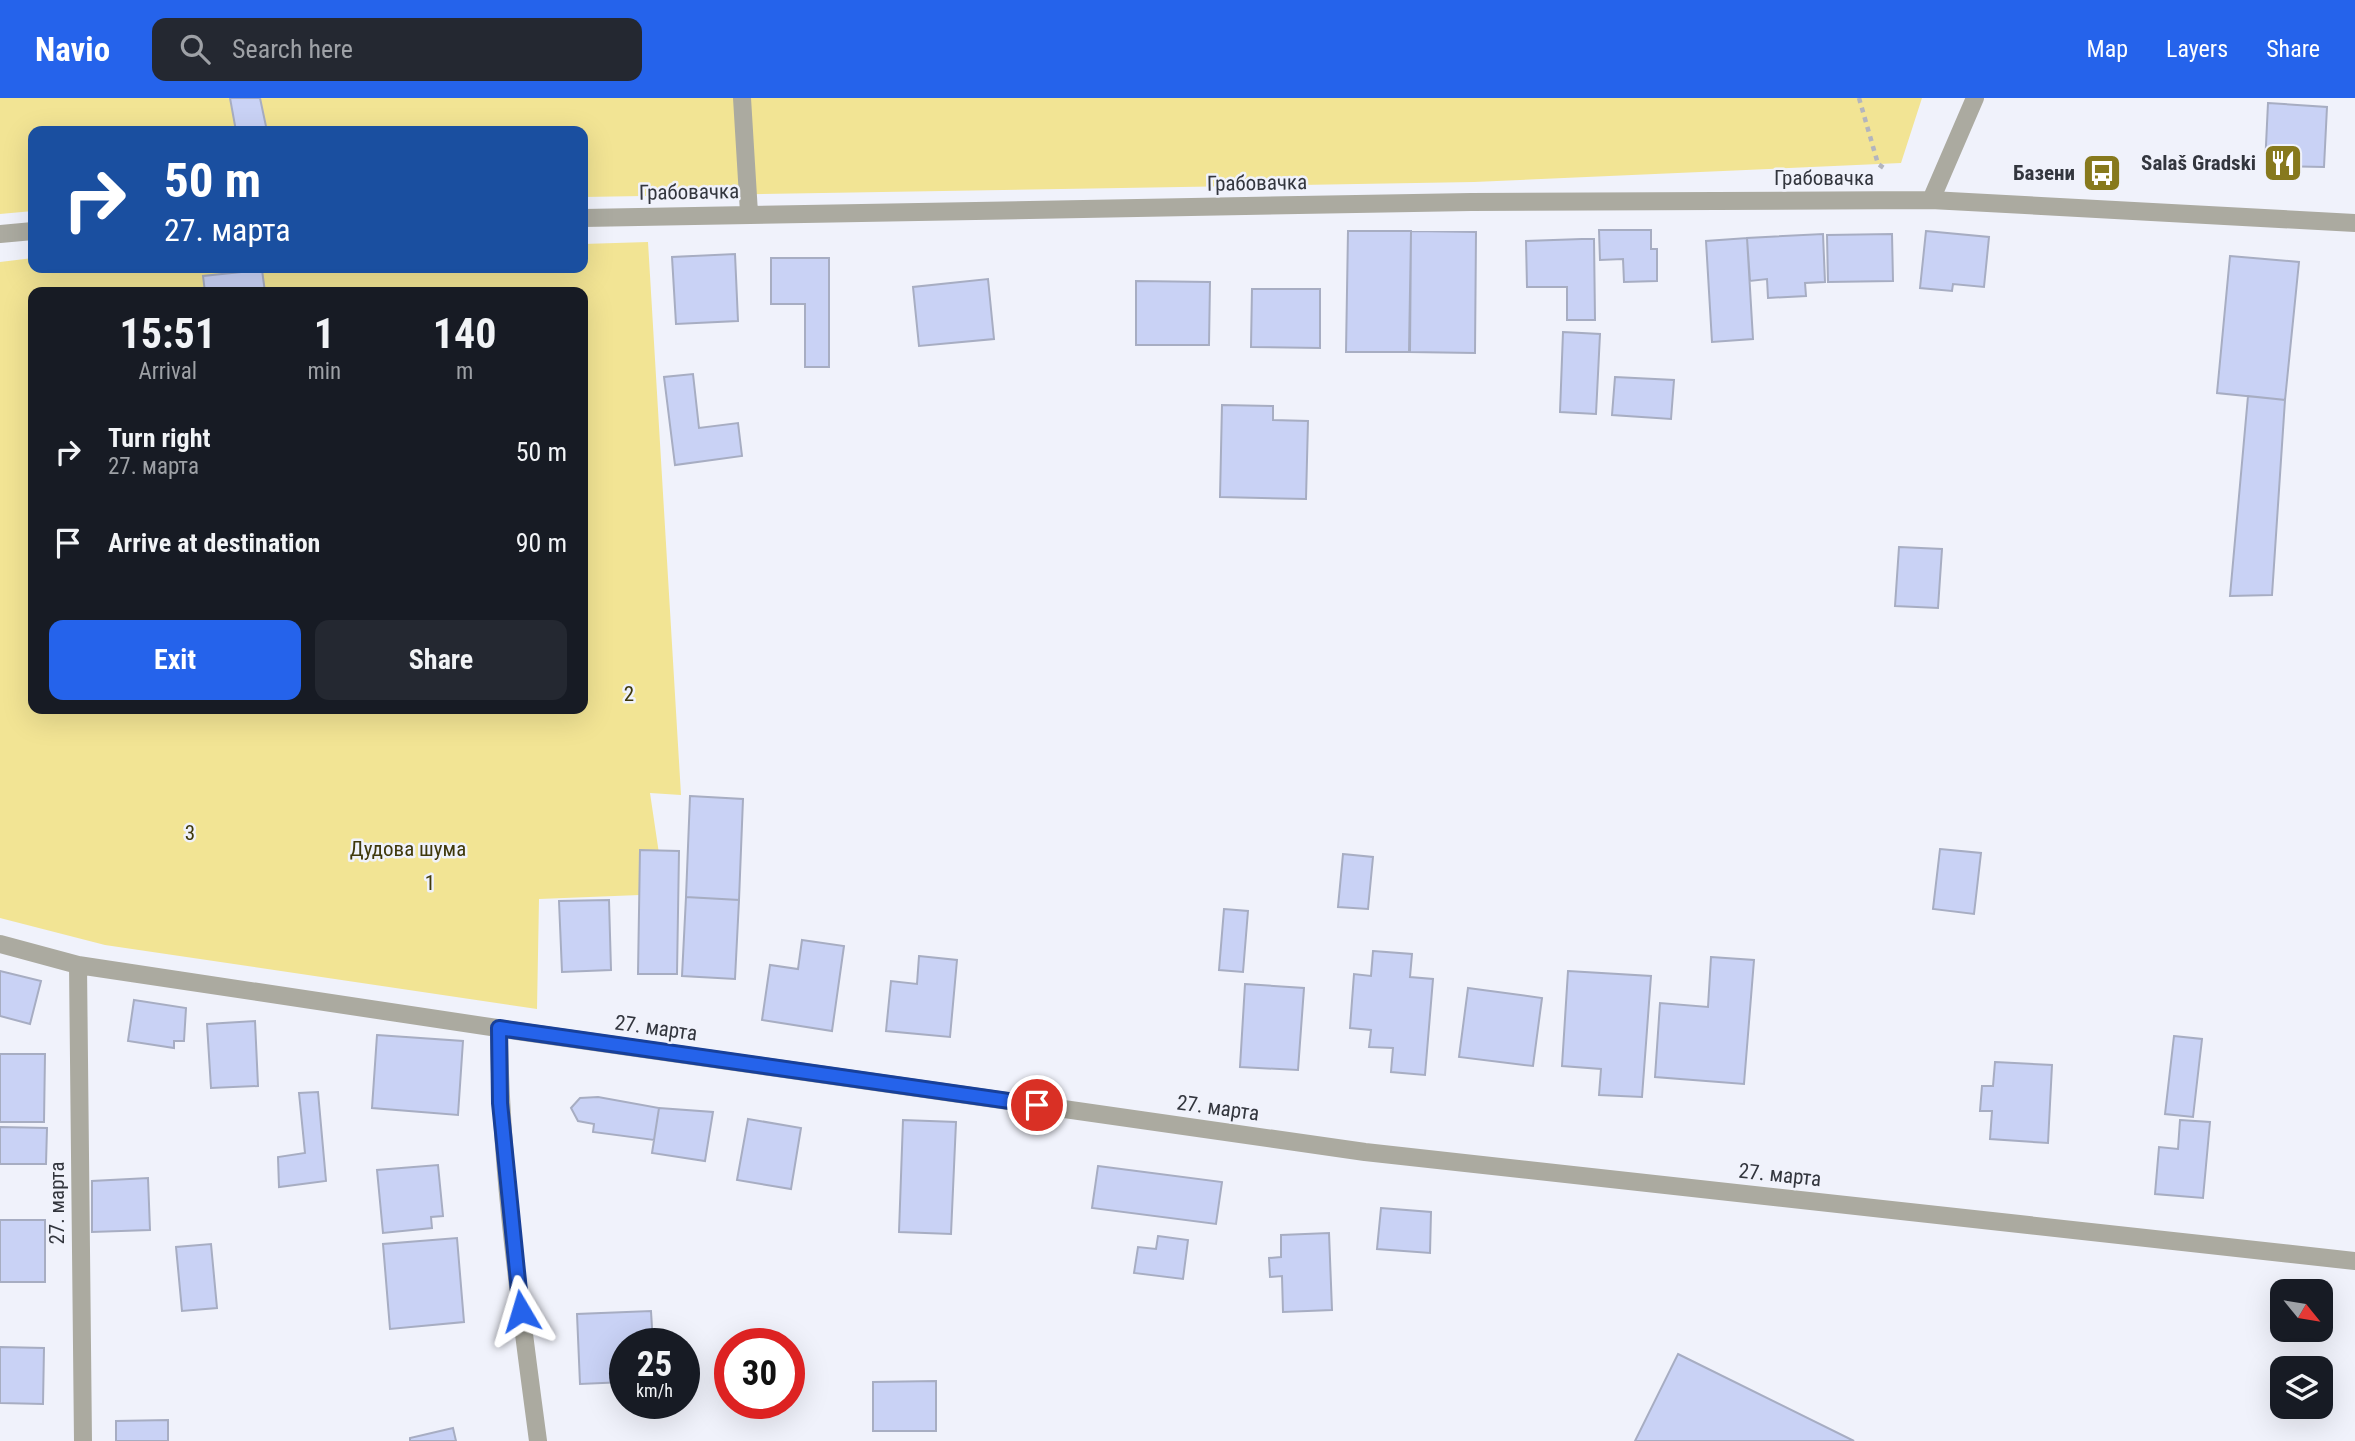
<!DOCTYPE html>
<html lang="en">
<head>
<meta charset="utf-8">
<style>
  :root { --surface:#171b24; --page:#242831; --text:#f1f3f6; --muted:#9ea1a6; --accent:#2563eb }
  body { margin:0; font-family:"Roboto Condensed",sans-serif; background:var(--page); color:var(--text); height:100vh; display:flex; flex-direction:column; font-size:26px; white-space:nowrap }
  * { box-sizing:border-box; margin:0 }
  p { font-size:23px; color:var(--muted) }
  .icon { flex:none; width:38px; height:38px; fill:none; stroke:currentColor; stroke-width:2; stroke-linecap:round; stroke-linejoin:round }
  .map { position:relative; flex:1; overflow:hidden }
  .panel { position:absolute; left:28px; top:189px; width:560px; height:427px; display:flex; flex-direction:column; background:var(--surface); border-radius:14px; box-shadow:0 7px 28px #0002 }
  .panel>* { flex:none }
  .banner { position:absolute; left:28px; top:28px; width:560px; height:147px; border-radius:14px; box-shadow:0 7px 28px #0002; background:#1a4fa0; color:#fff; overflow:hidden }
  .needle { width:46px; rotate:120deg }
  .tools { position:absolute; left:2270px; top:1181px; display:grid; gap:14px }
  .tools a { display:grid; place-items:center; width:63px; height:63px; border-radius:14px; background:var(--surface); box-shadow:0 7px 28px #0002; font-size:35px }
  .speed { position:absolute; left:609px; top:1230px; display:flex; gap:14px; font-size:35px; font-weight:700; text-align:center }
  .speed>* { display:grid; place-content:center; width:91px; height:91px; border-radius:50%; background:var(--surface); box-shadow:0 7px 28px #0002; line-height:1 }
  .speed small { font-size:18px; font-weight:400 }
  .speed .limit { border:10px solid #d22; background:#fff; color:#111 }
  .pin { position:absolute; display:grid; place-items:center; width:60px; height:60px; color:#fff; margin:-30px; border:4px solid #fff; border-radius:50%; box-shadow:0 2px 7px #0007 }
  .me { position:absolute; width:77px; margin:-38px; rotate:353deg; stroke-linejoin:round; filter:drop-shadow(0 0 5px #0008) }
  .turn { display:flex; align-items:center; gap:24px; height:147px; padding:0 21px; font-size:32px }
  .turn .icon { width:91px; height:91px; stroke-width:2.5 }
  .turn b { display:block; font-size:49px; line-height:60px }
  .eta { display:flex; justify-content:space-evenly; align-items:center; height:119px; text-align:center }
  .eta b { font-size:42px; font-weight:700; line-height:49px }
  .primary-button { display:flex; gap:14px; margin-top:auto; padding:14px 21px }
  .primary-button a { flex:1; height:80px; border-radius:14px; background:var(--accent); color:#fff; font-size:28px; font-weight:700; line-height:80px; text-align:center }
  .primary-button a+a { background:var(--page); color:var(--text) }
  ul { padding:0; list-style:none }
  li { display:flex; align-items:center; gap:21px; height:91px; padding:0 21px }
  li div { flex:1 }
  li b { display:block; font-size:26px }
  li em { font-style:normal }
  header { display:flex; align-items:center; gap:42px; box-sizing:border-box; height:98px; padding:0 35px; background:var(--accent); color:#fff }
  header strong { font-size:33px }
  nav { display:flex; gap:38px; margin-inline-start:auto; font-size:24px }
  .search { width:490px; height:63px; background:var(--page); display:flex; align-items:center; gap:18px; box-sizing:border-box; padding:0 24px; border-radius:14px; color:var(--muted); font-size:26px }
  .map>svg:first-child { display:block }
  .green { fill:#f2e494; fill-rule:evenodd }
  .building { fill:#c9d2f5; stroke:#a7adc2; stroke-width:2 }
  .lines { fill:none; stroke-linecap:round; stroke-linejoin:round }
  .path { stroke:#b3b5be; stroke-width:4.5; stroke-dasharray:5 5; stroke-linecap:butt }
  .minor { stroke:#abaaa0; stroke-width:18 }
  .route-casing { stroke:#184099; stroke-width:18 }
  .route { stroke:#2563eb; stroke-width:12 }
  .labels { text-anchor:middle; stroke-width:5; stroke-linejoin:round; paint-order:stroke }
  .poi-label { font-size:21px; font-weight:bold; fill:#33363e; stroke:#f0f2fb; text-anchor:end }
  .street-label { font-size:21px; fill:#33363e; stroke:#f0f2fb }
  .park-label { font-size:21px; fill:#3f380b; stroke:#f0f2fb }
</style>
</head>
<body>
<header>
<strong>Navio</strong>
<div class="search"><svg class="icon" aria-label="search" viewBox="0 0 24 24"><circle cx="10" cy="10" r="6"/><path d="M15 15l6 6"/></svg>Search here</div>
<nav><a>Map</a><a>Layers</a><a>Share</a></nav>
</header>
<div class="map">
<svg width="2355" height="1343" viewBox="0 0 2355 1343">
  <rect width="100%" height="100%" fill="#f0f2fb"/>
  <path class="green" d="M0,0H1922L1901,65L1474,84L583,99V33H33V113L0,116Z
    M648,144L681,697L650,695L665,796L539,801L537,911L105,847L0,820V164L33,160V170H583V146ZM33,194H583V611H33Z"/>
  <path class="building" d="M230,0H260L267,33H236Z
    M2268,5L2327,9L2324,69L2265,68Z
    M1599,132H1651V151H1657V183L1624,184L1623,161L1600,162Z
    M1348,133H1411L1409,254H1346Z
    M1411,133L1476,134L1475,255L1410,254Z
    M1926,133L1989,139L1984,189L1953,186L1952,193L1920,190Z
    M1823,136L1825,184L1805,185L1806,198L1768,200L1767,181L1750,183L1747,140Z
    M1892,136L1893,183L1828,184L1827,137Z
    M1747,140L1753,241L1712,244L1706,143Z
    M1582,141H1594L1595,222H1567V189H1527L1526,143Z
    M735,156L738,223L676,226L672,159Z
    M2230,158L2299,164L2285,302L2217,295Z
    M771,160H829V269H805V206H771Z
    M262,172L265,194H205L203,178Z
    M988,181L994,241L919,248L913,189Z
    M1136,183L1210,184L1209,247H1136Z
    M1252,191H1320V250L1251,249Z
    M1563,234L1600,236L1596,316L1560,314Z
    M693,276L699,330L738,325L742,358L675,367L664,279Z
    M1615,279L1674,282L1671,321L1612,317Z
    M2248,298L2285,302L2272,497L2230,498Z
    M1222,307L1273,308V322L1308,323L1306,401L1220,399Z
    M1899,449L1942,451L1938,510L1895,508Z
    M690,698L743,701L739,802L686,799Z
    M1940,751L1981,755L1974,816L1933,811Z
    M640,752L679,753L677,876H638Z
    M1343,756L1373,759L1368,811L1338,809Z
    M686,799L739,802L735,881L682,878Z
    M609,802L611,872L562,874L559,803Z
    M1224,811L1248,813L1243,874L1219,872Z
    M802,842L844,848L832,933L762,922L770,867L798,871Z
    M1373,853L1412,856L1410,879L1433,881L1425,977L1391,974L1393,950L1369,949L1371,932L1350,930L1354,876L1371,878Z
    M919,858L957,862L950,939L886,933L891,883L917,886Z
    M1711,859L1754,862L1744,986L1655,979L1660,905L1708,909Z
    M0,873L41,883L30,926L0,918Z
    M1568,873L1651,878L1642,999L1599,997L1601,971L1562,968Z
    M1245,886L1304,890L1298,972L1240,969Z
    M1468,890L1542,900L1533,968L1459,959Z
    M134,902L186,910L184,943H174V950L128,943Z
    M255,923L258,988L211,990L207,926Z
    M377,937L463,943L458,1017L372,1010Z
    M2174,938L2202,941L2193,1019L2165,1016Z
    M0,956H45L44,1024H0Z
    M1995,964L2052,967L2048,1045L1990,1041L1992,1013H1980L1982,988H1993Z
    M318,994L326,1083L279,1089L278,1059L305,1055L299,995Z
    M598,999L659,1010L654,1042L593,1034L594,1026L578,1023L571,1010L580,1000Z
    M659,1010L713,1014L705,1063L652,1055Z
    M748,1021L801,1030L791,1091L737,1082Z
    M903,1022L956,1024L951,1136L899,1134Z
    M2180,1022L2210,1024L2203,1100L2155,1096L2159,1049L2178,1051Z
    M0,1029L47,1030L46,1066H0Z
    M438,1067L443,1118L431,1119L432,1130L383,1135L377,1072Z
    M1098,1068L1222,1084L1216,1126L1092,1110Z
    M148,1080L150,1132L92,1134V1083Z
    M1381,1110L1431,1114L1430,1155L1377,1151Z
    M0,1122H45V1184H0Z
    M1329,1135L1332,1212L1283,1214L1282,1178L1270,1179L1269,1160L1281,1159V1137Z
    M1158,1138L1188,1142L1183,1181L1134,1175L1138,1149L1156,1151Z
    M457,1140L464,1224L390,1231L383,1146Z
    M211,1146L217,1210L182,1213L176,1149Z
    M651,1213L653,1246H625V1284L580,1286L577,1216Z
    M0,1249L44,1250L43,1306L0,1305Z
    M1678,1256L1854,1343H1635Z
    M936,1283V1333H873V1284Z
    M168,1322V1343H116V1323Z
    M453,1330L456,1343H410V1340Z"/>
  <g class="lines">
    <path class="path" d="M1859,0L1878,66L1887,72"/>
    <path class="minor" d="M742,0L749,115
      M1931,102L1975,0
      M583,120L1471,104L1931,102L2355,125
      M0,136L33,133
      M0,846L78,867L517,933L1365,1054L2355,1163
      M78,867L83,1343
      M499,930C500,1069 520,1206 538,1343"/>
  </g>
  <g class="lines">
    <g class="route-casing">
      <path id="route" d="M521,1213L500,1005L499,930L1037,1007"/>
    </g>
    <use href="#route" class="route"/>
  </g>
  <defs>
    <g id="restaurant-square" transform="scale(2.0125)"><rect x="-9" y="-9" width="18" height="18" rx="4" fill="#87791d" stroke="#f0f2fb"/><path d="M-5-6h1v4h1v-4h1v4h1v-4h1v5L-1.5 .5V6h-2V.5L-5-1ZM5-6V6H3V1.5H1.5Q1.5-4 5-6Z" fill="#fff"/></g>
    <g id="bus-square" transform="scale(2.0125)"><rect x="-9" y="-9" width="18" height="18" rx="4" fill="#87791d" stroke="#f0f2fb"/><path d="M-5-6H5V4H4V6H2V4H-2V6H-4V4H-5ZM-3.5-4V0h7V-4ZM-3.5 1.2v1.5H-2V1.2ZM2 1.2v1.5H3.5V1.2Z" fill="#fff"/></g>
  </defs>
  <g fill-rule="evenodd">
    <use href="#restaurant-square" x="2283" y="65"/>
    <use href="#bus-square" x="2102" y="75"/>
  </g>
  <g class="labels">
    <g class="poi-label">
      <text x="2256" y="72">Salaš Gradski</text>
      <text x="2075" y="82">Базени</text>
    </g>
    <g class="street-label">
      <text x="1824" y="87">Грабовачка</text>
      <text transform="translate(1257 85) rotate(-1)" y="7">Грабовачка</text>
      <text transform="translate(689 94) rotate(-1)" y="7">Грабовачка</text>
      <text transform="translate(656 930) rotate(8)" y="7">27. марта</text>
      <text transform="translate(1218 1010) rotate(8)" y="7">27. марта</text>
      <text transform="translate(1780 1077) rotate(6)" y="7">27. марта</text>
      <text transform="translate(57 1105) rotate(-90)" y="7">27. марта</text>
    </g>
    <g class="park-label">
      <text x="629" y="603">2</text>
      <text x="190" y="742">3</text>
      <text x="408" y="758">Дудова шума</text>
      <text x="430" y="792">1</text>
    </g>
  </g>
</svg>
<div class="tools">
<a><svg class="needle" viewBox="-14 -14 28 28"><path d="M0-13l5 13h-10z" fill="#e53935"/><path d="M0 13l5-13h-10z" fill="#9ea1a6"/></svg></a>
<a><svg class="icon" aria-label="layers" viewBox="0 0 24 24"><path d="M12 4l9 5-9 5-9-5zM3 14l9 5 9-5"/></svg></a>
</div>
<div class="speed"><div>25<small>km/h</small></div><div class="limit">30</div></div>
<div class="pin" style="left:1037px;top:1007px;background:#d93025"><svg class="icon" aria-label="arrive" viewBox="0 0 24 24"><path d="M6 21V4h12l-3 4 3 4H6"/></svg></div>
<svg class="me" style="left:521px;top:1213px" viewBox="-20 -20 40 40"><path d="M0-17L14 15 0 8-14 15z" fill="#2563eb" stroke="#fff" stroke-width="4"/></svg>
<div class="banner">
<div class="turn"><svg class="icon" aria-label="right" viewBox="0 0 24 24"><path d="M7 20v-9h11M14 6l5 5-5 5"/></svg><div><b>50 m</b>27. марта</div></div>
</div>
<section class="panel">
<div class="eta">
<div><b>15:51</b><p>Arrival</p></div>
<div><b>1</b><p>min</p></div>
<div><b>140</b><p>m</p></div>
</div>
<ul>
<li><svg class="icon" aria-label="right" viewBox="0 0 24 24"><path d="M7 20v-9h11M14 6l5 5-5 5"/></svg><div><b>Turn right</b><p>27. марта</p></div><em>50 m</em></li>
<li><svg class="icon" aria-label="arrive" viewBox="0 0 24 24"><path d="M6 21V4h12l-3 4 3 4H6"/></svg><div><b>Arrive at destination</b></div><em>90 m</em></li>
</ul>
<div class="primary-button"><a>Exit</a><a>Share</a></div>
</section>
</div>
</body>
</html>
